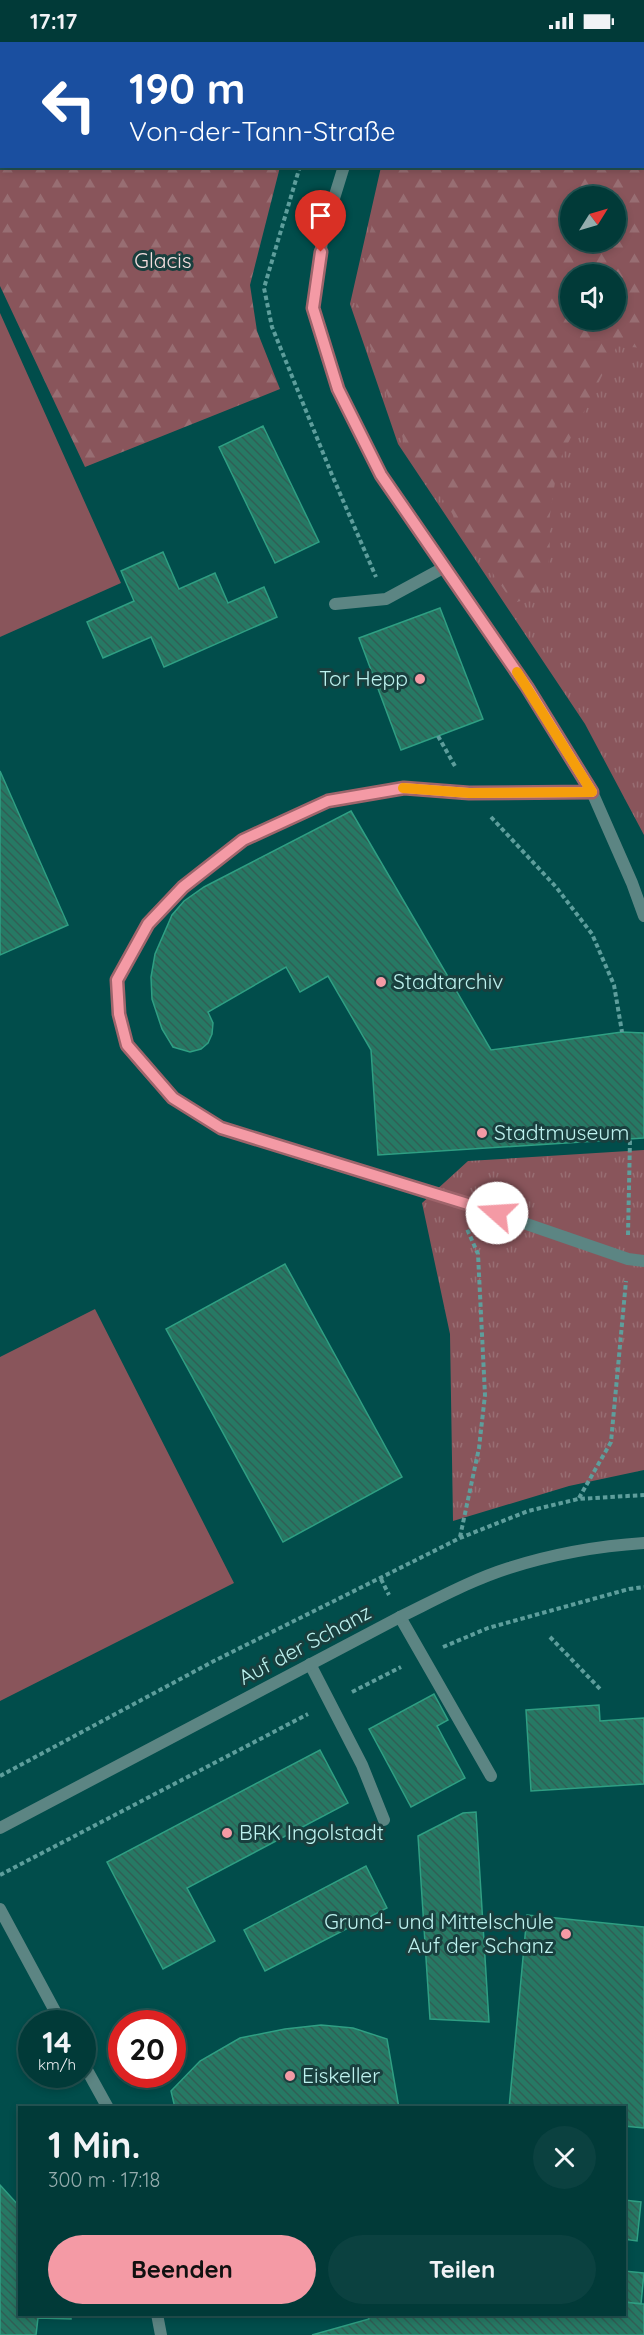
<!DOCTYPE html>
<html lang="de">
<head>
<meta charset="utf-8">
<style>
  :root { --surface:#013a38; --page:#0b4140; --text:#f1f3f6; --muted:#96adae; --line:#235453; --accent:#f49aa5 }
  body { margin:0; font-family:Quicksand,sans-serif; background:var(--page); color:var(--text); height:100vh; display:flex; flex-direction:column; font-size:22px; white-space:nowrap }
  * { box-sizing:border-box; margin:0 }
  p { font-size:20px; color:var(--muted) }
  .icon { flex:none; width:33px; height:33px; fill:none; stroke:currentColor; stroke-width:2; stroke-linecap:round; stroke-linejoin:round }
  .map { position:relative; flex:1; overflow:hidden }
  .panel { position:absolute; left:18px; top:2064px; width:608px; height:210px; display:flex; flex-direction:column; background:var(--surface); border-radius:0px; box-shadow:0 3px 9px #0003,0 0 0 2px var(--line) }
  .panel>* { flex:none }
  .banner { position:absolute; left:0px; top:0px; width:645px; height:126px; box-shadow:0 3px 9px #0003,0 0 0 2px var(--line); background:#1a4fa0; color:#fff; overflow:hidden }
  .needle { width:39px; rotate:53deg }
  .controls { position:absolute; left:560px; top:144px; display:grid; gap:12px }
  .controls a { display:grid; place-items:center; width:66px; height:66px; border-radius:50%; background:var(--surface); box-shadow:0 3px 9px #0003,0 0 0 2px var(--line); font-size:30px }
  .speed { position:absolute; left:18px; top:1968px; display:flex; gap:12px; font-size:30px; font-weight:700; text-align:center }
  .speed>* { display:grid; place-content:center; width:78px; height:78px; border-radius:50%; background:var(--surface); box-shadow:0 3px 9px #0003,0 0 0 2px var(--line); line-height:1 }
  .speed small { font-size:15px; font-weight:400 }
  .speed .limit { border:9px solid #d22; background:#fff; color:#111 }
  .pin { position:absolute; display:grid; place-items:center; width:51px; height:51px; color:#fff; margin:-62px -26px; border-radius:50% 50% 50% 0; rotate:-45deg; box-shadow:0 0 6px #0007 }
  .pin .icon { rotate:45deg }
  .me { position:absolute; width:66px; margin:-33px; rotate:289deg; stroke-linejoin:round; filter:drop-shadow(0 0 4px #0008) }
  .turn { display:flex; align-items:center; gap:21px; height:126px; padding:0 30px; font-size:27px }
  .turn .icon { width:78px; height:78px; stroke-width:2.5 }
  .turn b { display:block; font-size:42px; line-height:51px }
  .round { display:grid; place-items:center; flex:none; width:63px; height:63px; border-radius:32px; background:var(--page) }
  .overview { display:flex; align-items:center; justify-content:space-between; height:102px; padding:0 30px }
  h1 { font-size:36px; font-weight:800; line-height:45px }
  .primary-button { display:flex; gap:12px; margin-top:auto; padding:12px 30px }
  .primary-button a { flex:1; height:69px; border-radius:36px; background:var(--accent); color:#111; font-size:24px; font-weight:800; line-height:69px; text-align:center }
  .primary-button a+a { background:var(--page); color:var(--text) }
  .status { display:flex; justify-content:space-between; align-items:center; height:42px; padding:0 30px; background:var(--surface); direction:ltr }
  .status svg { height:16px; fill:currentColor }
  .map>svg:first-child { display:block }
  .grass { fill:url(#grass-tufts); fill-rule:evenodd }
  .forest { fill:url(#forest-firs); fill-rule:evenodd }
  .pitch { fill:#89555b }
  .building { fill:url(#building-back-hatch); stroke:#2f9f83; stroke-width:1.5 }
  .lines { fill:none; stroke-linecap:round; stroke-linejoin:round }
  .path { stroke:#5e9e9c; stroke-width:4; stroke-dasharray:4.5 3; stroke-linecap:butt }
  .service { stroke:#5c8583; stroke-width:12 }
  .minor { stroke:#5c8583; stroke-width:12 }
  .tertiary { stroke:#5c8583; stroke-width:12 }
  .route-casing { stroke:#9f646b; stroke-width:15 }
  .route { stroke:#f49aa5; stroke-width:10 }
  .slow { stroke:#f59e0b; stroke-width:10 }
  .poi-dot { fill:#f49aa5; stroke:#193f3e; stroke-width:2 }
  .labels { text-anchor:middle; stroke-width:6; stroke-linejoin:round; paint-order:stroke }
  .park-label { font-size:21px; fill:#f5dedf; stroke:#193f3e }
  .poi-label { font-size:21px; fill:#bdf2ef; stroke:#193f3e; text-anchor:start }
  .street-label { font-size:21px; fill:#bdf2ef; stroke:#193f3e }
</style>
</head>
<body>
<div class="status"><b>17:17</b><svg viewBox="0 0 49 12"><path d="M0 12V9h3v3zM5 12V6h3v6zM10 12V3h3v9zM15 12V0h3v12zM26 1h20v11H26zM47 4h2v5h-2z"/></svg></div>
<div class="map">
<svg width="644" height="2293" viewBox="0 0 644 2293">
  <defs>
    <pattern id="grass-tufts" width="24" height="20" patternUnits="userSpaceOnUse" patternTransform="scale(1.5)"><rect width="24" height="20" fill="#89555b"/><path d="M3 7l-1-3M5 7V3M7 7l1-3M15 17l-1-3M17 17v-4M19 17l1-3" fill="none" stroke="#986e73"/></pattern>
    <pattern id="forest-firs" width="22" height="20" patternUnits="userSpaceOnUse" patternTransform="scale(1.5)"><rect width="22" height="20" fill="#89555b"/><path d="M5 1l3.5 6h-7zM16 11l3.5 6h-7z" fill="#986e73"/></pattern>
    <pattern id="building-back-hatch" width="6" height="6" patternUnits="userSpaceOnUse" patternTransform="scale(1.5)"><rect width="6" height="6" fill="#267964"/><path d="M-1 5l2 2M0 0l6 6M5-1l2 2" fill="none" stroke="#305f55"/></pattern>
  </defs>
  <rect width="100%" height="100%" fill="#014d4b"/>
  <path class="grass" d="M416,0H644V793L585,682L398,402L350,262L381,125L644,124V2ZM570,154H615V200H570ZM570,232H615V278H570Z
    M644,1108V1428L569,1444L453,1479L450,1292L422,1161L468,1119Z"/>
  <path class="forest" d="M0,0H305L2,2V124L280,125L250,243L257,289L280,347L85,425L0,244Z
    M481,0H644V306L617,304L558,421L549,479L550,513L540,554L513,561L405,402L356,265L382,130L384,124H644V2L479,1ZM570,154H615V200H570ZM570,232H615V278H570Z"/>
  <path class="pitch" d="M0,271L121,541L0,595Z
    M95,1267L234,1541L0,1659V1315Z"/>
  <path class="building" d="M263,384L319,500L275,521L219,405Z
    M163,510L179,547L215,531L228,561L264,545L277,575L164,625L151,595L103,616L87,580L134,559L121,529Z
    M440,566L483,677L401,708L359,596Z
    M0,729L68,883L0,913Z
    M351,769L491,1008L622,990L644,991V1096L378,1113L371,1008L328,934L300,950L286,925L208,970L213,981L212,992L208,1001L201,1007L190,1010L173,1005L162,987L152,957L151,935L155,912L172,873L184,859L204,845Z
    M285,1222L402,1435L283,1500L166,1287Z
    M434,1652L448,1678L437,1684L465,1736L411,1765L369,1687Z
    M599,1663L600,1679L644,1676V1742L531,1749L526,1668Z
    M320,1708L348,1761L187,1846L215,1899L163,1927L107,1820Z
    M476,1770L489,1980L430,1977L418,1794L463,1771Z
    M366,1824L387,1866L265,1929L244,1888Z
    M527,1873L644,1885V2086L624,2084V2066H509Z
    M321,1983L353,1986L387,1997L399,2066H175L171,2049L200,2019L240,1996L285,1987Z
    M0,2143L20,2165V2272H71V2277L38,2276L36,2293H0Z
    M624,2158L641,2160L637,2199L624,2197Z
    M624,2229L644,2231L641,2262L624,2260Z
    M624,2260L644,2262V2293H312L369,2277L368,2272H624Z"/>
  <g class="lines">
    <path class="path" d="M326,0V2
      M644,115V116
      M0,118L2,117
      M300,124L264,246L272,285L332,433L376,535
      M438,694L456,726
      M491,775L556,845L592,892L614,943L622,990
      M628,1193L630,1097
      M579,1456L611,1400L626,1239
      M460,1495L479,1406L485,1353L478,1212L467,1187
      M381,1537L389,1553
      M550,1595L601,1648
      M443,1605L488,1586L629,1547L644,1545
      M352,1650L401,1625
      M0,1734L212,1620L460,1496L528,1469L578,1457L644,1453
      M0,1833L308,1672"/>
    <path class="service" d="M335,562L386,557L445,525
      M592,750L469,751L403,746L328,759L243,798L183,845L148,882L117,938L119,971L127,1003L146,1027L173,1056L221,1086L321,1118L454,1157L628,1217L644,1219
      M400,1575L491,1734
      M310,1622L362,1723L384,1778"/>
    <path class="minor" d="M0,1867L62,1982
      M82,2019L108,2066
      M157,2272L161,2293"/>
    <path class="tertiary" d="M353,0L354,2
      M393,2L394,0
      M344,124L323,192L313,266L338,347L381,433L527,645L592,750L632,841L644,874
      M0,1786L400,1575C435,1558 471,1538 509,1526C553,1512 598,1504 644,1501"/>
  </g>
  <g class="lines">
    <g class="route-casing">
      <path id="route" d="M321,210L313,266L338,347L381,433L527,645L592,750L469,751L404,746L328,759L243,798L183,845L148,882L117,938L119,972L127,1003L173,1056L221,1086L497,1171"/>
    </g>
    <use href="#route" class="route"/>
    <path class="slow" d="M403,746L469,751L592,750L517,630"/>
  </g>
  <g class="poi-dot">
    <circle cx="420" cy="637" r="6"/>
    <circle cx="381" cy="940" r="6"/>
    <circle cx="482" cy="1091" r="6"/>
    <circle cx="227" cy="1791" r="6"/>
    <circle cx="566" cy="1892" r="6"/>
    <circle cx="290" cy="2034" r="6"/>
  </g>
  <g class="labels">
    <g class="park-label">
      <text x="163" y="226">Glacis</text>
    </g>
    <g class="poi-label">
      <text x="408" y="644" text-anchor="end">Tor Hepp</text>
      <text x="393" y="947">Stadtarchiv</text>
      <text x="494" y="1098">Stadtmuseum</text>
      <text x="239" y="1798">BRK Ingolstadt</text>
      <text x="554" y="1887" text-anchor="end">Grund- und Mittelschule<tspan x="554" dy="24">Auf der Schanz</tspan></text>
      <text x="302" y="2041">Eiskeller</text>
    </g>
    <g class="street-label">
      <text transform="translate(305 1603) rotate(-28)" y="7">Auf der Schanz</text>
    </g>
  </g>
</svg>
<div class="controls">
<a><svg class="needle" viewBox="-14 -14 28 28"><path d="M0-13l5 13h-10z" fill="#e53935"/><path d="M0 13l5-13h-10z" fill="#96adae"/></svg></a>
<a><svg class="icon" aria-label="sound" viewBox="0 0 24 24"><path d="M4 9h4l5-4v14l-5-4H4zM17 9q2 3 0 6"/></svg></a>
</div>
<div class="speed"><div>14<small>km/h</small></div><div class="limit">20</div></div>
<div class="pin" style="left:321px;top:210px;background:#d93025"><svg class="icon" aria-label="arrive" viewBox="0 0 24 24"><path d="M6 21V4h12l-3 4 3 4H6"/></svg></div>
<svg class="me" style="left:497px;top:1171px" viewBox="-20 -20 40 40"><circle r="19" fill="#fff"/><path d="M0-13L10 11 0 6-10 11z" fill="#f49aa5"/></svg>
<div class="banner">
<div class="turn"><svg class="icon" aria-label="left" viewBox="0 0 24 24"><path d="M17 20v-9H6M10 6l-5 5 5 5"/></svg><div><b>190 m</b>Von-der-Tann-Straße</div></div>
</div>
<section class="panel">
<div class="overview"><div><h1>1 Min.</h1><p>300 m · 17:18</p></div><a class="round"><svg class="icon" aria-label="close" viewBox="0 0 24 24"><path d="M6 6l12 12M18 6L6 18"/></svg></a></div>
<div class="primary-button"><a>Beenden</a><a>Teilen</a></div>
</section>
</div>
</body>
</html>
